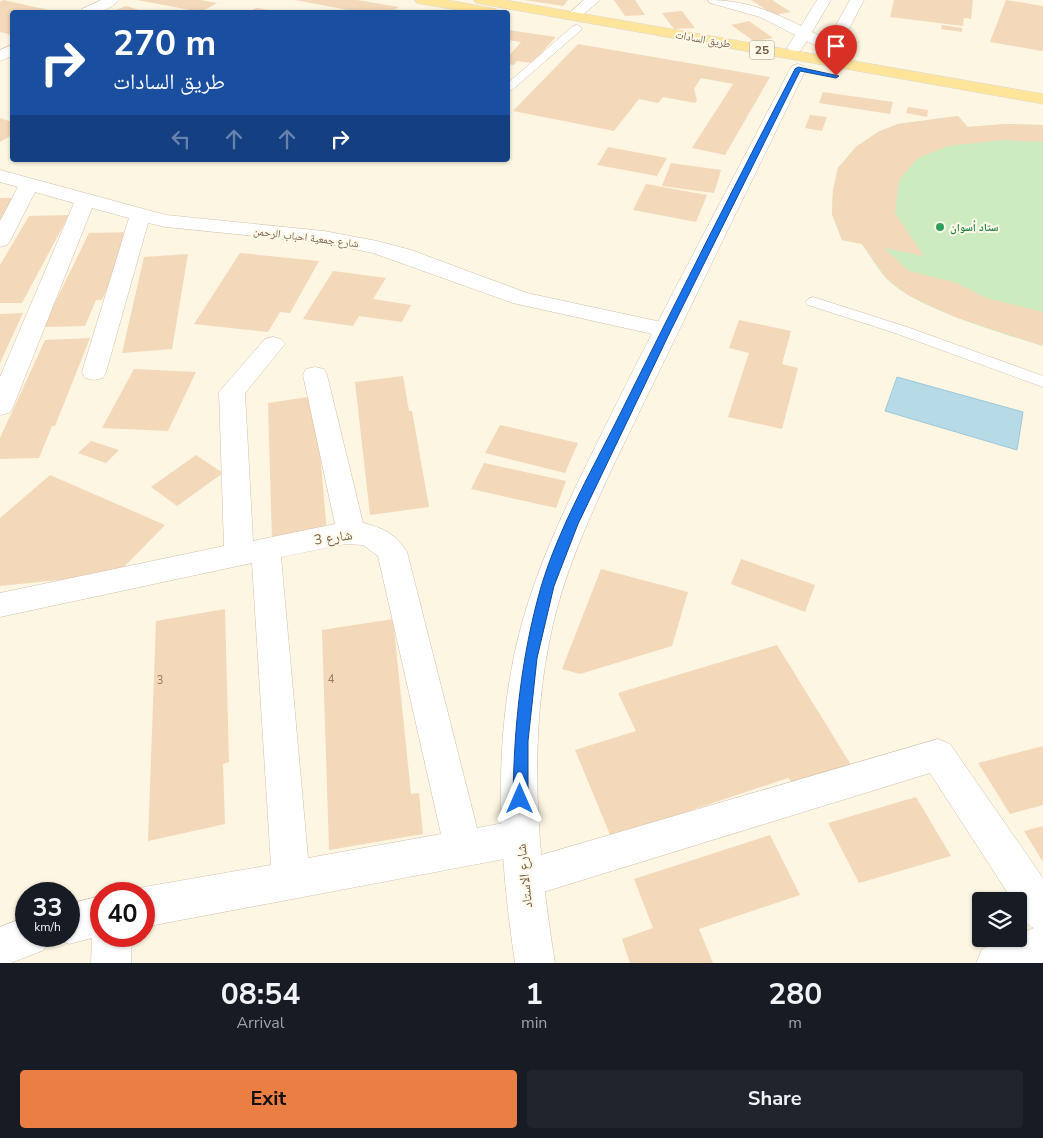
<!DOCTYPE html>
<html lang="en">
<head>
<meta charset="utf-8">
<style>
  :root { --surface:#171b24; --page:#20242c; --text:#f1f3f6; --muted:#9ea1a6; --accent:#eb7f43 }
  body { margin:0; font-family:"Nunito Sans","Noto Naskh Arabic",sans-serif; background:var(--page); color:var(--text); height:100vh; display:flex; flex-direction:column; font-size:19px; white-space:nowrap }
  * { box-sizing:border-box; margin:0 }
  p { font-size:16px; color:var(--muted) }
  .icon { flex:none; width:28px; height:28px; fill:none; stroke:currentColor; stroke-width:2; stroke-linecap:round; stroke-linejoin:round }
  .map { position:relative; height:963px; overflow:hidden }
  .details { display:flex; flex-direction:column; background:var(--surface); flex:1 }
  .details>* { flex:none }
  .banner { position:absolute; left:10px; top:10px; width:500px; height:152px; border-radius:5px; box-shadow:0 1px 4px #0004; background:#1a4fa0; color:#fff; overflow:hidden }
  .buttons { position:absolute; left:972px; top:892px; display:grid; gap:10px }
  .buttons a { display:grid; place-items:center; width:55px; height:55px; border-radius:5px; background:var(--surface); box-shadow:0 1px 4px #0004; font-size:25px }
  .speed { position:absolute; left:15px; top:882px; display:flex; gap:10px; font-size:25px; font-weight:700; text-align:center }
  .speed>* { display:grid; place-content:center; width:65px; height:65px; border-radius:50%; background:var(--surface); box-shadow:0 1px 4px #0004; line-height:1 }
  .speed small { font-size:12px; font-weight:400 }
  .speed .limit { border:8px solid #d22; background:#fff; color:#111 }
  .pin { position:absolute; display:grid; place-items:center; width:42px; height:42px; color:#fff; margin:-51px -21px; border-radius:50% 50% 50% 0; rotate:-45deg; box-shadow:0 0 5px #0007 }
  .pin .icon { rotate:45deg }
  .me { position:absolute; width:55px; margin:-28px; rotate:0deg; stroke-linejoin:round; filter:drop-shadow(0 0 4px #0008) }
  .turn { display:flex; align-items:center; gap:18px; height:105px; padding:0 20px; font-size:22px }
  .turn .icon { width:65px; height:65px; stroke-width:2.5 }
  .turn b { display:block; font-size:35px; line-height:42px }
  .lanes { display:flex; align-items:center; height:48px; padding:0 20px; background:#0003; justify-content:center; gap:25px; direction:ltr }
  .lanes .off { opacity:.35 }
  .eta { display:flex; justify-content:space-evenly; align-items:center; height:85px; text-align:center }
  .eta b { font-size:30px; font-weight:700; line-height:35px }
  .button { display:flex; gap:10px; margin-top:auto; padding:10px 20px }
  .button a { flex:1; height:58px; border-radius:5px; background:var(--accent); color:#111; font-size:20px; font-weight:700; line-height:58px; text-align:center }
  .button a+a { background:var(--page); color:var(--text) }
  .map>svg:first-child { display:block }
  .green { fill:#cdebc1 }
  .water { fill:#b7dae7; stroke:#9dc8d9 }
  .building { fill:#f3d8ba }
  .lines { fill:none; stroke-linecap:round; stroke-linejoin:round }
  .lane-casing { stroke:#d1c1ac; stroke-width:1 }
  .street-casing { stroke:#d1c1ac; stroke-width:1 }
  .secondary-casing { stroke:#d2c0a6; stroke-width:1 }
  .primary-casing { stroke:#ded8d3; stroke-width:1 }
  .lane { fill:#fff; fill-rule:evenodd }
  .street { fill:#fff; fill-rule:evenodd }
  .secondary { fill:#fff; fill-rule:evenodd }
  .primary { fill:#fee599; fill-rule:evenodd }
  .route { fill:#1a73e8; stroke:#114b97 }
  .leisure-dot { fill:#2e9e5b; stroke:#fff9ea; stroke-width:2 }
  .labels { text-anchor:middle; stroke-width:4; stroke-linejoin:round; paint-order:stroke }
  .far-street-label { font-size:11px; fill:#765e48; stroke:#fff9ea }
  .far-leisure-label { font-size:11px; font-weight:bold; fill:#27864d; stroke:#fff9ea; text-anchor:start }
  .number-label { font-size:11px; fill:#957c64 }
  .shield { fill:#fff9ea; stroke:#9f8c79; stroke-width:1 }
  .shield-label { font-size:12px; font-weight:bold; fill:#765e48 }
  .street-label { font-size:14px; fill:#765e48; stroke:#fff9ea }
</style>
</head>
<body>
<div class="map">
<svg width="1043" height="963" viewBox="0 0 1043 963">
  <rect width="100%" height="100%" fill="#fdf6e3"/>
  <path class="green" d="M958,116L968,127L1006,124L1043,125V346C1004,334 913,308 886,278C877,268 870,255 862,244L842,240L832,214L833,190L838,168L856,147L878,132L898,124Z"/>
  <path class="water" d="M897,377L1023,412L1017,450L885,411Z"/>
  <path class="building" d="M3,0L58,12H12V35L0,32V2Z
    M137,0H200L217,3L201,12Z
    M295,0H357L399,7L391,12H344L348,10Z
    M525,0H568L563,6Z
    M614,0H635L645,15L625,16Z
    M751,0H772L791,12L774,15Z
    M894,0H973L971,19L964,18L963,26L890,17Z
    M1006,0L1043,6V51L990,42Z
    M126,6L146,12H111Z
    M256,8L276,11V12H249Z
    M682,11L695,28L674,29L662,13Z
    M749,21L773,38L754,41L731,25Z
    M942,25L962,28V32L941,29Z
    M508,30L556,37L532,63L517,61L514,65L508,64V57L521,42L508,40Z
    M578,44L770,77L725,155L692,148L733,84L701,78L694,89L697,100L695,103L663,97L658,103L639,99L614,131L513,111Z
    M823,92L893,102L890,114L819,103Z
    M908,107L928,110L927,117L906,113Z
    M810,115L827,117L822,131L805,128Z
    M958,116L967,127L1006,124L1043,125V142L1002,140L949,146L918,158L899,180L895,213L924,256L884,248L909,271L957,283L986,298L1043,312V346L955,317L908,295L887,279L862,244L842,240L832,214L833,190L838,168L856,147L878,132L898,124Z
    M0,118L12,122V135L0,142Z
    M608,147L667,158L657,176L597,165Z
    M671,163L721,170L714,193L662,186Z
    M646,184L707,195L696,222L633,210Z
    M0,198H14L0,220Z
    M69,215L22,303H0V265L29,216Z
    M132,232L102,300H96L85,326L43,327L89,233Z
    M240,253L319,261L290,313L280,312L268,332L194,324Z
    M188,254L172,349L122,353L144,257Z
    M333,271L386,278L373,299L411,305L402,322L359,316L353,326L303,319Z
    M23,313L0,363V314Z
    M739,320L791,331L782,364L798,368L782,429L728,417L749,353L729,348Z
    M90,338L55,426H52L39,458L0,459V438L45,340Z
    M134,369L196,372L168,431L102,428Z
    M403,376L409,411H412L429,507L370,515L355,382Z
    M315,396L327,532L272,540L268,403Z
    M500,425L578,443L565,473L485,453Z
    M91,441L119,450L106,463L78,453Z
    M196,455L223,473L177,506L151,487Z
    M484,463L566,481L556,508L471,489Z
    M50,475L165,525L117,574L0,586V518Z
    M741,559L815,585L805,612L731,584Z
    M601,569L688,592L672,646L580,674L562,669Z
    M225,609L229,762L223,764L225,824L148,841L156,621Z
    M393,619L411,794L419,793L423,834L329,850L322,630Z
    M777,645L853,768L798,787L788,778L611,837L575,750L636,731L618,693Z
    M1043,746V805L1010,814L978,763Z
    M916,797L951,856L859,883L828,823Z
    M1043,826V862L1024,831Z
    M770,835L800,895L699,929L713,963H630L622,939L653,928L634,879Z"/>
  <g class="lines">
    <g class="lane-casing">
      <path id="lane" d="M577,25L582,28L581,30L512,90L508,91V83L573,26Z
        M813,297L907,327L1043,376V387L895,333L808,305L805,302L808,299Z"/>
    </g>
    <g class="street-casing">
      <path id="street" d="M101,0H119C110,11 93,14 80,12L82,9Z
        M584,0H600L578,19H568L566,16Z
        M708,0C744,0 769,10 801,26L817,0H831L812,32L828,39L850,0H864L832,61L830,64H818L816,61L823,49L807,41L800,51H790L787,48L795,35L760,17L710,3Z
        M12,45V56L0,61V50Z
        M0,170L166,215L324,231L377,241L411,250L527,293L666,323L674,325L678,330L674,335L666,337L513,303L373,253L324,243L166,227L148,223L106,372L103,378L94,380L85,378L82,372L129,218L92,208L13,407L9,413L0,415V377L74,203L35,192L10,241L7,245L0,247V221L18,187L0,182Z
        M273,337L281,339L285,344L245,393L253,541L335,524L303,375L306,369L315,367L324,369L327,375L363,523C382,527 397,535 407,552L477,828L520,820L533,825L539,838L533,851L520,856L144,927V894L130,893L144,887L271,865L252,563L0,617V593L224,546L219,392L265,339ZM346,544L363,545L378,556L441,834L308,858L281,557Z
        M938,739L950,744L1043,878V963H976L982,949L1006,939H1019V934L1034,928C1024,924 1019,912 1019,901H1013L930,773L524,898L510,893L505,879L510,865L524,860Z
        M101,896V936H132L131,963H91L92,938L69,944L55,938L54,936H69V904Z
        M26,917V936H50L44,950L11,963H0V927Z"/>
    </g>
    <g class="secondary-casing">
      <path id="secondary" d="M798,64L804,66L806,69L615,462C591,514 566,568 553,624C527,736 537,851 555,963H515C500,862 493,757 514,656C532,569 574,490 613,411C670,296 731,183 790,69L792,66Z"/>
    </g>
    <g class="primary-casing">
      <path id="primary" d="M415,0H447L491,8L496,9L498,12H469L422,4L417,3Z
        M474,0H505L1043,94V104L481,4L476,3Z"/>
    </g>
    <use href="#lane" class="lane"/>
    <use href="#street" class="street"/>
    <use href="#secondary" class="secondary"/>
    <use href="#primary" class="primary"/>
  </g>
  <path class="route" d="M798,67L839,76L836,78L800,71L671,330L578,524L554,586L537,658L528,741V799L526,804L520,806L515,804L513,799C514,727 521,657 541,587C560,524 595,465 624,406C680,293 737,181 795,69Z"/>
  <circle class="leisure-dot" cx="940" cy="227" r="5"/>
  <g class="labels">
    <g class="far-street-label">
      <text transform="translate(703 39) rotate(10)" y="4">طريق السادات</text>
      <text transform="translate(306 237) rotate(7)" y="4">شارع جمعية احباب الرحمن</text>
    </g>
    <g class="far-leisure-label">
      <text x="950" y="231">ستاد أسوان</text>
    </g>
    <g class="number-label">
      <text x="331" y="683">4</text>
      <text x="160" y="684">3</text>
    </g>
    <rect class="shield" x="749.5" y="40.5" width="25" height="19" rx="4"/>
    <g class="shield-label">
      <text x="762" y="54">25</text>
    </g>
    <g class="street-label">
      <text transform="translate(333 537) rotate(-8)" y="5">شارع 3</text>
      <text transform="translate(524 876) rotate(-96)" y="5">شارع الاستاد</text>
    </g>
  </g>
</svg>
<div class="buttons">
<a><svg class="icon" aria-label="layers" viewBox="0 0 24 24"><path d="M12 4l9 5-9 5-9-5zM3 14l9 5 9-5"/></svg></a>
</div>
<div class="speed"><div>33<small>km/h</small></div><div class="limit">40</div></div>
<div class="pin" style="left:836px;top:76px;background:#d93025"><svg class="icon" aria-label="arrive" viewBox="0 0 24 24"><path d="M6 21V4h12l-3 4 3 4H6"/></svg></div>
<svg class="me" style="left:520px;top:799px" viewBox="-20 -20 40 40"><path d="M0-17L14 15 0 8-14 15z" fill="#1a73e8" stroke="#fff" stroke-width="4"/></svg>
<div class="banner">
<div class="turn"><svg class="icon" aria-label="right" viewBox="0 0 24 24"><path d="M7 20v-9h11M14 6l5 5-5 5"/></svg><div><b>270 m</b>طريق السادات</div></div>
<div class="lanes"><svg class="icon off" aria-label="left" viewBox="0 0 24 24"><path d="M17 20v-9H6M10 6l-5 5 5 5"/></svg><svg class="icon off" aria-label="ahead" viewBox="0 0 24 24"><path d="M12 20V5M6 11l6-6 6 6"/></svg><svg class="icon off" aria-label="ahead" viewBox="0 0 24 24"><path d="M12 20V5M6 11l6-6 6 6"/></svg><svg class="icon" aria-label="right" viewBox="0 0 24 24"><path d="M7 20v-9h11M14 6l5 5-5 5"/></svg></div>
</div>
</div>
<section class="details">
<div class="eta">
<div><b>08:54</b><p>Arrival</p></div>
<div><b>1</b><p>min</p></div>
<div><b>280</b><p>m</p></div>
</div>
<div class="button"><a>Exit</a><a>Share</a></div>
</section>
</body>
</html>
